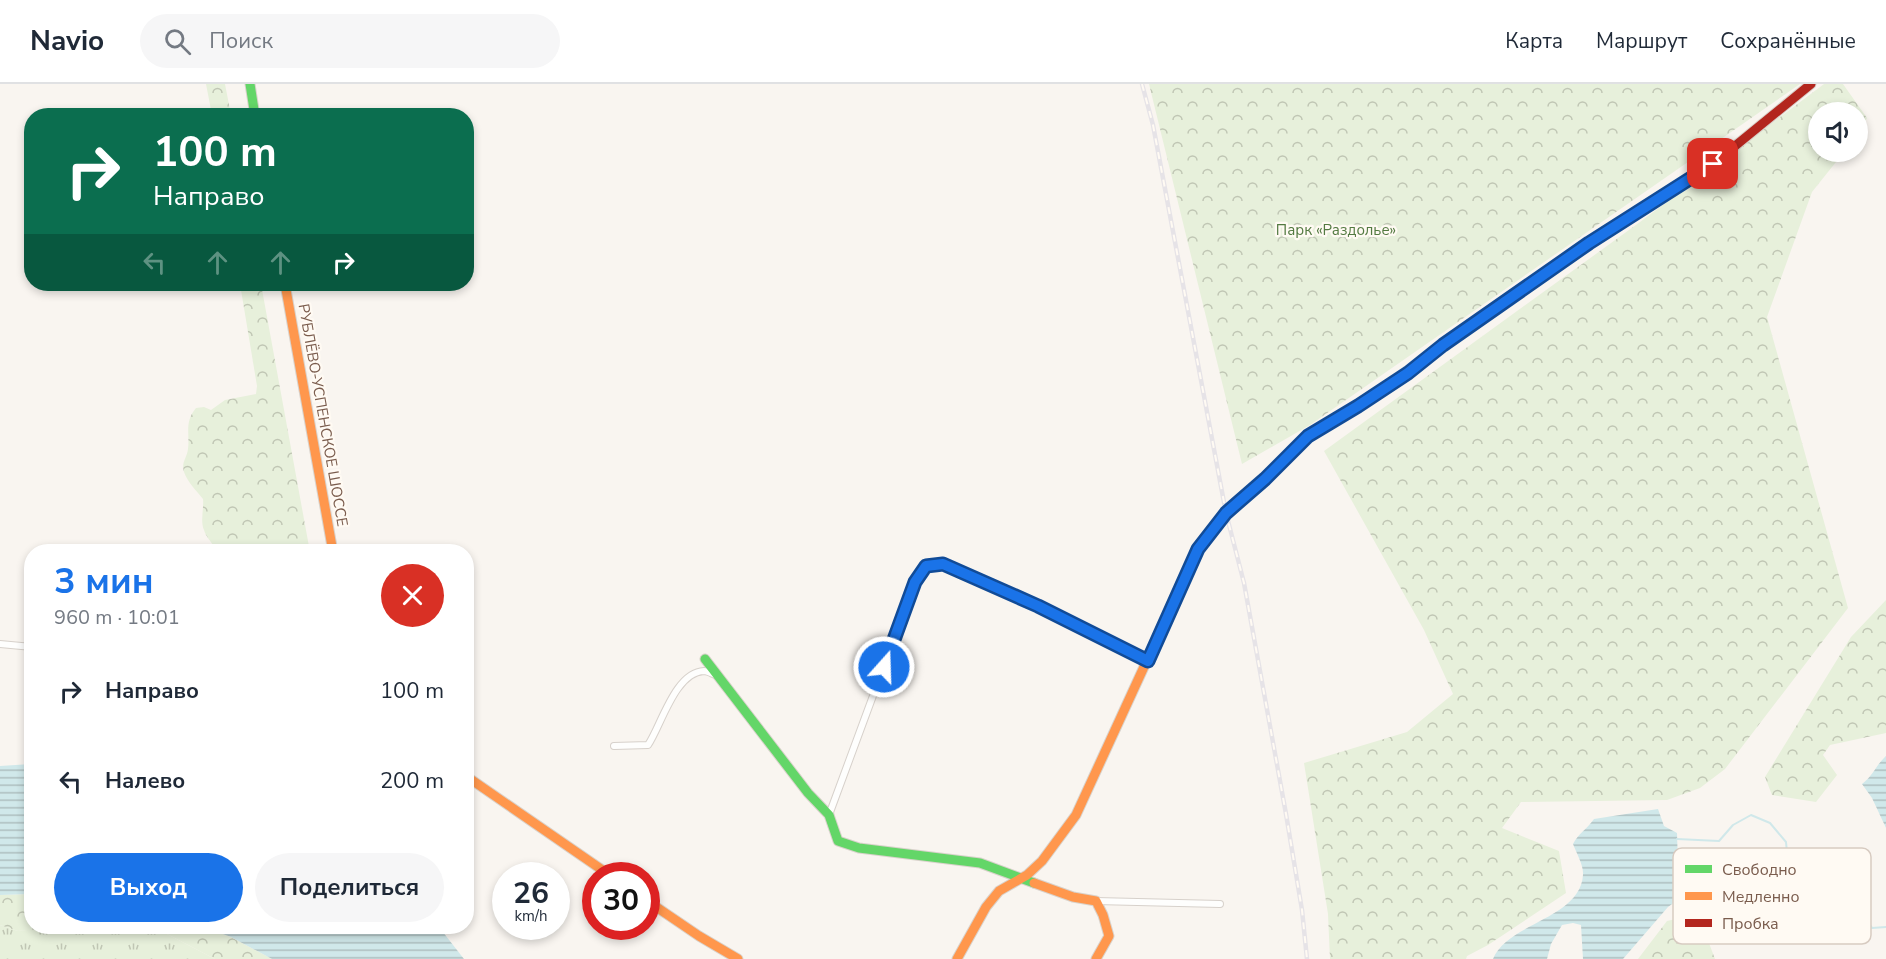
<!DOCTYPE html>
<html lang="ru">
<head>
<meta charset="utf-8">
<style>
  :root { --surface:#fff; --page:#f6f6f7; --text:#1f2937; --muted:#747a83; --line:#e0e1e3; --accent:#1a73e8 }
  body { margin:0; font-family:"Nunito Sans",sans-serif; background:var(--page); color:var(--text); height:100vh; display:flex; flex-direction:column; font-size:22px; white-space:nowrap }
  * { box-sizing:border-box; margin:0 }
  p { font-size:20px; color:var(--muted) }
  .icon { flex:none; width:33px; height:33px; fill:none; stroke:currentColor; stroke-width:2; stroke-linecap:round; stroke-linejoin:round }
  .map { position:relative; flex:1; overflow:hidden }
  .sheet { position:absolute; left:24px; top:460px; width:450px; height:390px; display:flex; flex-direction:column; background:var(--surface); border-radius:24px; box-shadow:0 3px 9px #0003 }
  .sheet>* { flex:none }
  .banner { position:absolute; left:24px; top:24px; width:450px; height:183px; border-radius:24px; box-shadow:0 3px 9px #0003; background:#0b6e4f; color:#fff; overflow:hidden }
  .controls { position:absolute; left:1808px; top:18px; display:grid; gap:12px }
  .controls a { display:grid; place-items:center; width:60px; height:60px; border-radius:50%; background:var(--surface); box-shadow:0 3px 9px #0003; font-size:30px }
  .speed { position:absolute; left:492px; top:778px; display:flex; gap:12px; font-size:30px; font-weight:700; text-align:center }
  .speed>* { display:grid; place-content:center; width:78px; height:78px; border-radius:50%; background:var(--surface); box-shadow:0 3px 9px #0003; line-height:1 }
  .speed small { font-size:15px; font-weight:400 }
  .speed .limit { border:9px solid #d22; background:#fff; color:#111 }
  .pin { position:absolute; display:grid; place-items:center; width:51px; height:51px; color:#fff; margin:-26px; border-radius:12px; box-shadow:0 3px 9px #0006 }
  .me { position:absolute; width:66px; margin:-33px; rotate:20deg; stroke-linejoin:round; filter:drop-shadow(0 0 4px #0008) }
  .turn { display:flex; align-items:center; gap:21px; height:126px; padding:0 30px; font-size:27px }
  .turn .icon { width:78px; height:78px; stroke-width:2.5 }
  .turn b { display:block; font-size:42px; line-height:51px }
  .lanes { display:flex; align-items:center; height:57px; padding:0 30px; background:#0003; justify-content:center; gap:30px; direction:ltr }
  .lanes .off { opacity:.35 }
  .round { display:grid; place-items:center; flex:none; width:63px; height:63px; border-radius:32px; background:var(--page) }
  .summary { display:flex; align-items:center; justify-content:space-between; height:102px; padding:0 30px }
  h1 { font-size:36px; font-weight:700; line-height:45px; color:var(--accent) }
  .button { display:flex; gap:12px; margin-top:auto; padding:12px 30px }
  .button a { flex:1; height:69px; border-radius:36px; background:var(--accent); color:#fff; font-size:24px; font-weight:700; line-height:69px; text-align:center }
  .button a+a { background:var(--page); color:var(--text) }
  ul { padding:0; list-style:none }
  li { display:flex; align-items:center; gap:18px; height:90px; padding:0 30px }
  li div { flex:1 }
  li b { display:block; font-size:22px }
  li em { font-style:normal }
  header { display:flex; align-items:center; gap:36px; box-sizing:border-box; height:84px; padding:0 30px; background:var(--surface); border-bottom:2px solid var(--line) }
  header strong { font-size:28px }
  nav { display:flex; gap:33px; margin-inline-start:auto; font-size:21px }
  .search { width:420px; height:54px; background:var(--page); display:flex; align-items:center; gap:15px; box-sizing:border-box; padding:0 21px; border-radius:33px; color:var(--muted); font-size:22px }
  .map>svg:first-child { display:block }
  .grass { fill:url(#grass-tufts) }
  .forest { fill:url(#forest-crowns) }
  .water { fill:url(#water-rules) }
  .lines { fill:none; stroke-linecap:round; stroke-linejoin:round }
  .stream { stroke:#d0e8ea; stroke-width:2 }
  .street-casing { stroke:#d7d1cb; stroke-width:8 }
  .fast-casing { stroke:#d9d2cb; stroke-width:11 }
  .slow-casing { stroke:#d9d2cb; stroke-width:11 }
  .jam-casing { stroke:#d9d2cb; stroke-width:11 }
  .street { stroke:#fefefd; stroke-width:6 }
  .fast { stroke:#63d668; stroke-width:9 }
  .slow { stroke:#ff974d; stroke-width:9 }
  .jam { stroke:#b3261e; stroke-width:9 }
  .rail-casing { stroke:#e6e3e7; stroke-width:4.5 }
  .rail { stroke:#fffaf3; stroke-width:2; stroke-dasharray:7; stroke-linecap:butt }
  .route-casing { stroke:#114b97; stroke-width:15 }
  .route { stroke:#1a73e8; stroke-width:10 }
  .labels { text-anchor:middle; stroke-width:4.5; stroke-linejoin:round; paint-order:stroke }
  .park-label { font-size:15px; fill:#537a41; stroke:#fffaf3 }
  .street-label { font-size:15px; fill:#7a5c4d; stroke:#fffaf3 }
  .key { fill:#fffaf3; stroke:#d7cbc1; stroke-width:1.5 }
  .key-label { font-size:16px; fill:#7a5c4d }
</style>
</head>
<body>
<header>
<strong>Navio</strong>
<div class="search"><svg class="icon" aria-label="search" viewBox="0 0 24 24"><circle cx="10" cy="10" r="6"/><path d="M15 15l6 6"/></svg>Поиск</div>
<nav><a>Карта</a><a>Маршрут</a><a>Сохранённые</a></nav>
</header>
<div class="map">
<svg width="1886" height="875" viewBox="0 0 1886 875">
  <defs>
    <pattern id="grass-tufts" width="24" height="20" patternUnits="userSpaceOnUse" patternTransform="scale(1.5)"><rect width="24" height="20" fill="#e7f0db"/><path d="M3 7l-1-3M5 7V3M7 7l1-3M15 17l-1-3M17 17v-4M19 17l1-3" fill="none" stroke="#c0c6b4"/></pattern>
    <pattern id="forest-crowns" width="20" height="18" patternUnits="userSpaceOnUse" patternTransform="scale(1.5)"><rect width="20" height="18" fill="#e7f0db"/><path d="M2 6a3 3 0 1 1 6 0M12 15a3 3 0 1 1 6 0" fill="none" stroke="#c0c6b4"/></pattern>
    <pattern id="water-rules" width="6" height="5" patternUnits="userSpaceOnUse" patternTransform="scale(1.5)"><rect width="6" height="5" fill="#d0e8ea"/><path d="M0 2.5h6" fill="none" stroke="#aebfc0"/></pattern>
  </defs>
  <rect width="100%" height="100%" fill="#f9f5f0"/>
  <path class="grass" d="M0,841L18,847L55,843H130L167,850L215,875H0Z"/>
  <path class="forest" d="M206,0H225L231,31H212Z
    M1149,0H1800L1310,341L1242,380Z
    M1824,0H1843L1867,34L1857,51V28H1818V68H1844L1812,108L1767,233L1848,524L1725,685L1700,704L1667,716L1521,718L1502,744L1559,767L1566,809L1488,861L1467,872L1466,875H1330L1328,830L1304,679L1407,648L1453,610L1424,546L1324,367L1640,138Z
    M240,200H261L310,468H212L214,463C211,457 206,453 204,446C200,437 204,425 203,415C196,406 188,399 184,388C181,378 187,374 188,365C190,350 184,338 196,324L204,323L211,326L225,316L256,310L257,302Z
    M1886,516V649L1830,661L1823,671L1837,691L1816,718L1772,711L1765,693L1851,553Z
    M31,810L32,843L54,844L18,847L0,841V811Z
    M1698,830L1715,875H1638L1667,837Z
    M130,843H204L231,853L272,875H215L167,850Z"/>
  <path class="water" d="M1886,672V744L1872,714L1862,700C1873,692 1876,681 1886,672Z
    M31,680V810L0,811V682Z
    M1658,725L1664,742L1677,749L1679,815L1668,823L1623,875H1583L1581,841L1573,839L1562,841L1551,860L1547,875H1493C1507,839 1580,835 1583,791C1584,782 1576,768 1573,760C1578,750 1587,745 1594,735Z
    M204,843H439L464,875H272L231,853Z"/>
  <g class="lines">
    <path class="stream" d="M1677,755L1719,757L1733,741L1751,731L1770,739L1786,758L1791,811L1805,829L1823,815L1853,812L1872,844L1886,843"/>
    <g class="street-casing">
      <path id="street" d="M0,560L32,563
        M614,662L648,661C661,642 675,588 704,587C708,587 714,591 718,592
        M829,731L915,498L926,482L943,480L1038,522L1148,577
        M1096,817L1220,820"/>
    </g>
    <g class="fast-casing">
      <path id="fast" d="M250,0L255,32
        M1424,276L1589,159L1671,106
        M705,575L808,709L829,731L838,757L859,764L980,779L1034,799"/>
    </g>
    <g class="slow-casing">
      <path id="slow" d="M285,200L333,468
        M466,692L611,792
        M1034,799L1073,813L1096,817L1103,831L1109,852L1096,875
        M646,816L699,852L738,875
        M957,875L986,823L999,807L1027,791L1042,777L1076,731L1160,548"/>
    </g>
    <g class="jam-casing">
      <path id="jam" d="M1671,106L1713,80L1811,0
        M1160,548L1198,465L1226,429L1265,395L1308,352L1358,323L1424,276"/>
    </g>
    <use href="#street" class="street"/>
    <use href="#fast" class="fast"/>
    <use href="#slow" class="slow"/>
    <use href="#jam" class="jam"/>
    <g class="rail-casing">
      <path id="rail" d="M1142,0L1153,41L1226,429L1244,499L1286,730L1302,826L1307,875"/>
    </g>
    <use href="#rail" class="rail"/>
  </g>
  <g class="lines">
    <g class="route-casing">
      <path id="route" d="M884,583L915,498L926,482L943,480L1038,522L1148,577L1198,465L1226,429L1265,395L1308,352L1358,322L1408,289L1443,261L1589,159L1713,80"/>
    </g>
    <use href="#route" class="route"/>
  </g>
  <g class="labels">
    <g class="park-label">
      <text x="1336" y="151">Парк «Раздолье»</text>
    </g>
    <g class="street-label">
      <text transform="translate(323 331) rotate(80)" y="5">РУБЛЁВО-УСПЕНСКОЕ ШОССЕ</text>
    </g>
  </g>
  <rect x="1673" y="764" width="198" height="96" rx="9" class="key"/>
  <rect x="1685" y="781" width="27" height="8" fill="#63d668"/>
  <rect x="1685" y="808" width="27" height="8" fill="#ff974d"/>
  <rect x="1685" y="835" width="27" height="8" fill="#b3261e"/>
  <g class="key-label">
    <text x="1722" y="791">Свободно</text>
    <text x="1722" y="818">Медленно</text>
    <text x="1722" y="845">Пробка</text>
  </g>
</svg>
<div class="controls">
<a><svg class="icon" aria-label="sound" viewBox="0 0 24 24"><path d="M4 9h4l5-4v14l-5-4H4zM17 9q2 3 0 6"/></svg></a>
</div>
<div class="speed"><div>26<small>km/h</small></div><div class="limit">30</div></div>
<div class="pin" style="left:1713px;top:80px;background:#d93025"><svg class="icon" aria-label="arrive" viewBox="0 0 24 24"><path d="M6 21V4h12l-3 4 3 4H6"/></svg></div>
<svg class="me" style="left:884px;top:583px" viewBox="-20 -20 40 40"><circle r="17" fill="#1a73e8" stroke="#fff" stroke-width="3"/><path d="M0-11L8 9 0 5-8 9z" fill="#fff"/></svg>
<div class="banner">
<div class="turn"><svg class="icon" aria-label="right" viewBox="0 0 24 24"><path d="M7 20v-9h11M14 6l5 5-5 5"/></svg><div><b>100 m</b>Направо</div></div>
<div class="lanes"><svg class="icon off" aria-label="left" viewBox="0 0 24 24"><path d="M17 20v-9H6M10 6l-5 5 5 5"/></svg><svg class="icon off" aria-label="ahead" viewBox="0 0 24 24"><path d="M12 20V5M6 11l6-6 6 6"/></svg><svg class="icon off" aria-label="ahead" viewBox="0 0 24 24"><path d="M12 20V5M6 11l6-6 6 6"/></svg><svg class="icon" aria-label="right" viewBox="0 0 24 24"><path d="M7 20v-9h11M14 6l5 5-5 5"/></svg></div>
</div>
<section class="sheet">
<div class="summary"><div><h1>3 мин</h1><p>960 m · 10:01</p></div><a class="round" style="background:#d93025;color:#fff"><svg class="icon" aria-label="close" viewBox="0 0 24 24"><path d="M6 6l12 12M18 6L6 18"/></svg></a></div>
<ul>
<li><svg class="icon" aria-label="right" viewBox="0 0 24 24"><path d="M7 20v-9h11M14 6l5 5-5 5"/></svg><div><b>Направо</b></div><em>100 m</em></li>
<li><svg class="icon" aria-label="left" viewBox="0 0 24 24"><path d="M17 20v-9H6M10 6l-5 5 5 5"/></svg><div><b>Налево</b></div><em>200 m</em></li>
</ul>
<div class="button"><a>Выход</a><a>Поделиться</a></div>
</section>
</div>
</body>
</html>
